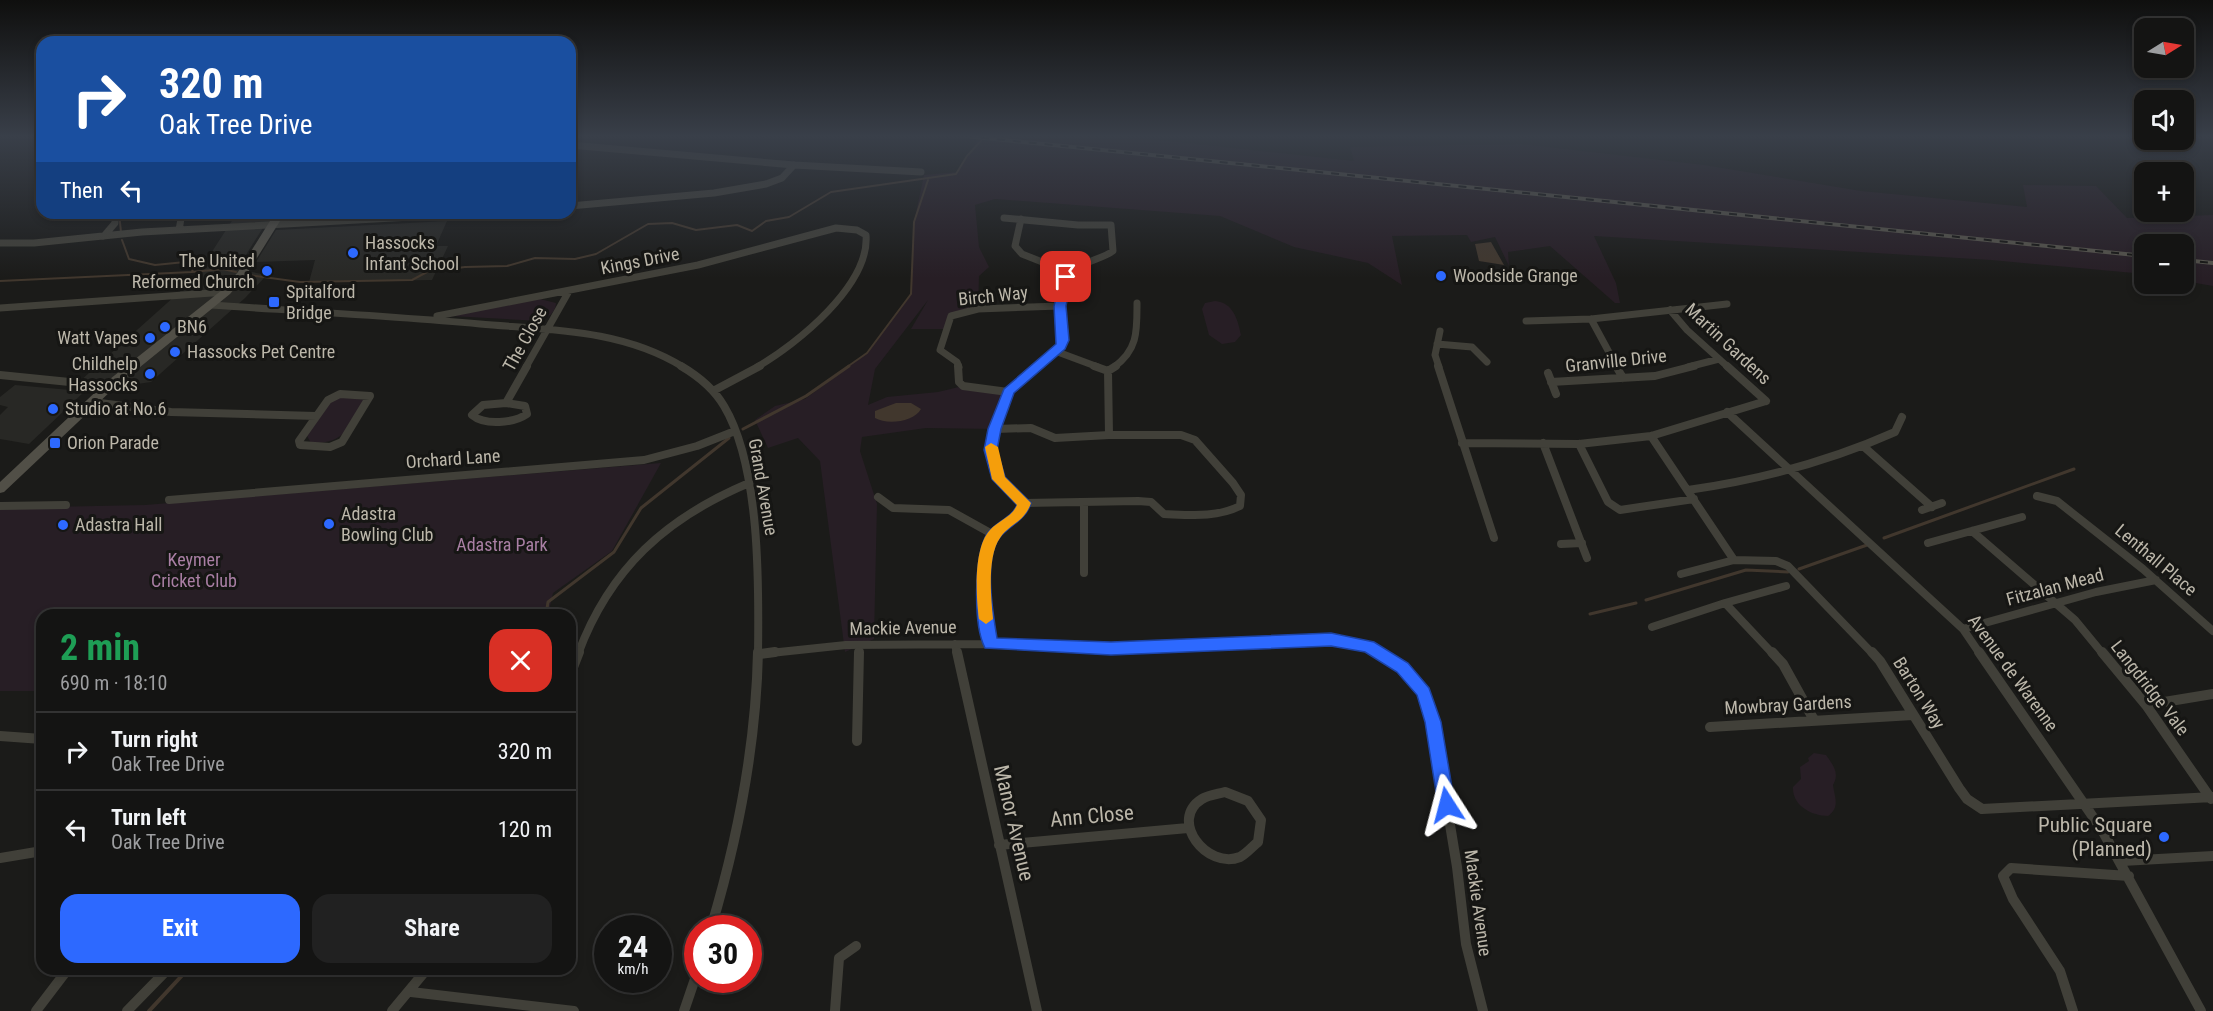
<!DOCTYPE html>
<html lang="en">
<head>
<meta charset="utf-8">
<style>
  :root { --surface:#141413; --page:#212121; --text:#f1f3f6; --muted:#9d9ea0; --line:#333; --accent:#2d69ff }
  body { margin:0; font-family:"Roboto Condensed",sans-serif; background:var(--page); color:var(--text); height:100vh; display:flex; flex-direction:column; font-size:22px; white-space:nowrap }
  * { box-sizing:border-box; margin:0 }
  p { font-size:20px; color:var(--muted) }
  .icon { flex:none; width:33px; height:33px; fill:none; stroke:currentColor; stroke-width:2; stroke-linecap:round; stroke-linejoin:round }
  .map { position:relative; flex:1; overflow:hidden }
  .details { position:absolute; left:36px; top:609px; width:540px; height:366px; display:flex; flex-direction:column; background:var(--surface); border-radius:18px; box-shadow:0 3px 9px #0003,0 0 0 2px var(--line) }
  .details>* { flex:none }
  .top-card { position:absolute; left:36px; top:36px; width:540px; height:183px; border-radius:18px; box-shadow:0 3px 9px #0003,0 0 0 2px var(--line); background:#1a4fa0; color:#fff; overflow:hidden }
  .needle { width:39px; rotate:79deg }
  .fabs { position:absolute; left:2134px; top:18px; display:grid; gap:12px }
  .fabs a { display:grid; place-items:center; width:60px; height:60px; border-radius:12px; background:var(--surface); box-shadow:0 3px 9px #0003,0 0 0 2px var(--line); font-size:30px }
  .speed { position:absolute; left:594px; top:915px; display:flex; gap:12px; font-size:30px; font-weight:700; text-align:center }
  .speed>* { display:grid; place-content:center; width:78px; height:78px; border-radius:50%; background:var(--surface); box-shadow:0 3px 9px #0003,0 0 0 2px var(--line); line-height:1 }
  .speed small { font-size:15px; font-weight:400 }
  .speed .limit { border:9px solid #d22; background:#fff; color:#111 }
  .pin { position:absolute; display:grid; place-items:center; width:51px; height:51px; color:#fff; margin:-26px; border-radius:12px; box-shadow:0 3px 9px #0006 }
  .me { position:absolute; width:66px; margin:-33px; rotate:351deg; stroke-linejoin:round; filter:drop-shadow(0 0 4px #0008) }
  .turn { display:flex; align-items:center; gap:21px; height:126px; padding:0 24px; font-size:27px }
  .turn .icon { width:78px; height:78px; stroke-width:2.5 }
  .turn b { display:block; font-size:42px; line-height:51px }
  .then { display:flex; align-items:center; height:57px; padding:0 24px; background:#0003; gap:12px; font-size:22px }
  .round { display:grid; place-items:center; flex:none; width:63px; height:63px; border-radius:18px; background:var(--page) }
  .summary { display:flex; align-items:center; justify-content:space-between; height:102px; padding:0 24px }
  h1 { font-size:36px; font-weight:700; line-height:45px; color:#1e9e55 }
  .cta { display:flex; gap:12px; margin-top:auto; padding:12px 24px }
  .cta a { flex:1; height:69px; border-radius:18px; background:var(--accent); color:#fff; font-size:24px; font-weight:700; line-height:69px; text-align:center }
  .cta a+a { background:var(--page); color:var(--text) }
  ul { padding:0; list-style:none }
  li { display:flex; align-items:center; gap:18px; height:78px; padding:0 24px; border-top:2px solid var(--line) }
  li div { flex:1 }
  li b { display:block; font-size:22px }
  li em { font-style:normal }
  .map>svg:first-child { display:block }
  .built { fill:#282825 }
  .green { fill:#271e25 }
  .water { fill:#41372d }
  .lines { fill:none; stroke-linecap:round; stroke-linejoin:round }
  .stream-far2 { stroke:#41372d; stroke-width:2 }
  .stream-far1 { stroke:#41372d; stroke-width:3 }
  .stream { stroke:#41372d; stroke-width:4 }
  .minor-far2 { stroke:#414039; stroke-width:7 }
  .minor-far1 { stroke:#414039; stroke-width:8 }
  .minor { stroke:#414039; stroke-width:10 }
  .secondary { fill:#514f47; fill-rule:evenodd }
  .rail-casing { stroke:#56544c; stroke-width:4 }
  .rail { stroke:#161614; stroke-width:2; stroke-dasharray:8; stroke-linecap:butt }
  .route { fill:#2d69ff; stroke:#1d44a6; stroke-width:1.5 }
  .slow { fill:#f59e0b }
  .poi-dot { fill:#2d69ff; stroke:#161614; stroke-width:2 }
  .labels { text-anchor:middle; stroke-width:6; stroke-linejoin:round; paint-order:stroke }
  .poi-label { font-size:18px; fill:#bcb7aa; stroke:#161614; text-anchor:start }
  .street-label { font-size:18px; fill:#bcb7aa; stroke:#161614 }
  .park-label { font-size:18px; fill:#a97fa4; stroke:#161614 }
  .near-street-label { font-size:21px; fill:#bcb7aa; stroke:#161614 }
  .near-poi-label { font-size:21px; fill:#bcb7aa; stroke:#161614; text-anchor:end }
</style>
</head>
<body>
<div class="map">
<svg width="2213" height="1011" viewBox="0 0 2213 1011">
  <rect width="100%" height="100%" fill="#1b1b19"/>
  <path class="built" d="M237,213H306L302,221L266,223L237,269L267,275L245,298L151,382L84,392L29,444L0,439V415L8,407L0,405V397L15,385L70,390L195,278Z
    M447,221L436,246H448L432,280L309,282L315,260L256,262L276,230Z"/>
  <path class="green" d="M980,136H1122L1354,161L1350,147L1522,144L1704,165L1861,191L2027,207L2023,185L2096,186L2127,218L2213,215V286L2184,281V244H2145V274L1991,260L1594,236L1616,283L1620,303H1615L1550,246L1508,252L1509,266L1495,237L1471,242L1467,235L1392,236L1402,285L1368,263L1294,247L1220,216L995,199L975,205L979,247L989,267L979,276L978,309L952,316L948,329H911L928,300L875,369L868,405L887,397L938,392L963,386L1008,392L995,429L926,428L862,437L860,451L877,504L874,639L845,652L820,461L798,438L768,448L755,420L775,406L805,399L867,353L911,294L914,222L924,175L958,172Z
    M540,299L556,303C556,312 548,318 540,321L451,316Z
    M1215,301C1233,302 1238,320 1241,335L1235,342L1222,344L1209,335L1202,309L1205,303Z
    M342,397L365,400C348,427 346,444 311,443L307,436L331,401Z
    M661,463L612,551L553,593L548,615H42V691H0V508L145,505Z
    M1814,753L1826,755C1833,765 1840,773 1833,785C1835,799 1840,807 1828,816C1812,816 1792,806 1793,787L1801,779L1800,767L1809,761L1808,758Z"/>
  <path class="water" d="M1491,242L1504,265L1479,261L1475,244Z
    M896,403H911L921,409C914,422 887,425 875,418V411Z"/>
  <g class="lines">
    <path class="stream-far2" d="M119,213L121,232
      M122,240L129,259L155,265L195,261L192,272L223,269L236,272
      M249,275L300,282L412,280L427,272L465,267L507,266L535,258L575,259L596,254L648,224L672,223L696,230L737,225L752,231L766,221L789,217L831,192L956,174L967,156L981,141
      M0,281L192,272
      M847,367L867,353L911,294L914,222L928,180"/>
    <path class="stream-far1" d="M743,429L806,396L849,366
      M1884,538L2074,469
      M1799,569L1867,545
      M1646,600L1746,570L1788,572
      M1590,614L1636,603
      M546,615L548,602L614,552L641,508L729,438"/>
    <path class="stream" d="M149,1011L188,969"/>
    <path class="minor-far2" d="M570,145L794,165L921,172
      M570,206L714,193L766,184L782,178L794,165
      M1004,218L1078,225H1111L1113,251C1103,258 1090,260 1079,267C1054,283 1062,315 1064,340L1061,346L1037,367
      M1021,219L1015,246L1022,254L1070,273
      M179,230L182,213
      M104,236L115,223V213
      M0,243H34L142,232L483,213
      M210,305C300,311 390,316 480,324C549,330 622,329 683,367
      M0,308L226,292
      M1670,310L1687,330L1728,367
      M437,316L698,265L836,228L857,230L866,235C870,285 797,344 757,367
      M1591,319L1617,367
      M1526,321L1591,319L1727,304
      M1437,344L1472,347L1487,362
      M1055,351L1098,367
      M526,367L569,291
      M959,367L957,362L940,350L951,316L978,309L1060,306
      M1114,367C1138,350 1137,331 1137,303
      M1439,367L1435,355L1440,331
      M1688,367L1719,359"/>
    <path class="minor-far1" d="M681,366C698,376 714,389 724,406C760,466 759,584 758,654
      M958,366L959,382L963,386L1008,392
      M1438,366L1494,538
      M1616,366L1623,378
      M1727,366L1766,401
      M1108,371L1116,366
      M1548,373L1556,394
      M0,375L109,386
      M1551,382L1655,376L1694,366
      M713,391L760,366
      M340,394L370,396L342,442L330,447L300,445L299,441L328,400Z
      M92,402L171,412L316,416
      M506,403L525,406L527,414C514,423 485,426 472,415L483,405Z
      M506,403L527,366
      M1727,412L1963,629L1980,654
      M995,429L1031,428L1055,438L1109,435L1108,371L1094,366
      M1651,436L1734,560L1776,561L1788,566L1873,654
      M1462,443L1579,444L1651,436L1766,401
      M1543,443L1587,558
      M1579,444L1608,502L1620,510L1694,499
      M1863,446L1932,507
      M1688,490C1758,480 1830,461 1895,432L1902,417
      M2037,496L2057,501L2143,569L2213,631
      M878,497L893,508L949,510L994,535
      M169,500L644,460L697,446L735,431
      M1084,502V573
      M1024,503L1138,501L1151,502L1164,514C1190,515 1216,518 1240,506L1241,495L1233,483L1195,440L1181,435H1109
      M0,506L66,505
      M1922,510L1942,503
      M1972,531L2075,620L2103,654
      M1928,543L2022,517
      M1561,544L1582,543
      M1681,574L1734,560
      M1725,603L1786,586
      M1652,627L1725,603L1773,654
      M1963,629L2096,592L2156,580
      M955,644L957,654
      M990,644C983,611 974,563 995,533C1004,522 1017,517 1024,503L999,479L991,450L1008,392L1038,366
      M578,654C610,568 666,518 749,483
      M761,654L846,645L990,644L1111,649L1331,639L1369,646L1381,654
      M859,654V645"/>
    <path class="minor" d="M957,652L1037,1011
      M1379,652L1403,668L1424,692L1433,722L1457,867L1466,944L1483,1011
      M1772,652L1783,664L1814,720
      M1872,652L1880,661L1959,788L1967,799L1982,809L2213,797
      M1979,652L2102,830L2201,1011
      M2102,652L2146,705L2211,799
      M760,654L775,652
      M570,675L579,652
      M2146,705L2213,694
      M1710,727L1913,715
      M0,736L42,739
      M857,741L859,652
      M1225,792L1248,801L1261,820L1258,842C1253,846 1246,854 1240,857C1207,870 1168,820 1202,799C1208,795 1218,794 1225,792Z
      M999,845L1188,828
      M0,858L42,851
      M2122,861L2213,856
      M711,928C738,838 756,747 758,652
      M411,992L574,1011
      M36,1011L68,969
      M127,1011L168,969
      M392,1011L427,969
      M684,1011L698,970
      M835,1011L839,958L856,946
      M2073,1011L2060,971L2013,899L2003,876L2011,868L2129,876"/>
    <path class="secondary" d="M275,213H285L247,274L230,294L113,389L4,492L0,493V482L105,383L222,290L238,272Z"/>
    <g class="rail-casing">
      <path id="rail" d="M965,136L2145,256
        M2184,260L2213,263"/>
    </g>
    <use href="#rail" class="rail"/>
  </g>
  <linearGradient id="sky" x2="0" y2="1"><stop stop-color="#0f0f0e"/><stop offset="0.49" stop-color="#393f49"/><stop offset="1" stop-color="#393f49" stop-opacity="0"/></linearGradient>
  <rect width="2213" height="278" fill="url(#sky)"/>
  <path class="route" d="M1066,274L1072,277L1066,306L1069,340L1065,349L1014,393L1001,429L997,450L1005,477L1031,503C1025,521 1011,524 1000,537C983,559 993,613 997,638L1111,642L1331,633L1374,642L1408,663L1429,688L1441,722L1455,805L1453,810L1447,812L1441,810L1438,805L1425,722L1417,695L1397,672L1365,652L1331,646L1111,655L985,648C973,625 974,556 987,534C995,522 1012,518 1017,505L992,479L984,450L988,429L1004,389L1056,344L1054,306L1061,277Z"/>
  <path class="slow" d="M991,443L998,447L1005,477L1031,503C1024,523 1010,523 1000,538C987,556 991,598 993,619L986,624L979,619C976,596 973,548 990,530C998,521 1012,517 1017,505L992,479L985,447Z"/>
  <g class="poi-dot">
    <circle cx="353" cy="253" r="6"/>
    <circle cx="267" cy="271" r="6"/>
    <circle cx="1441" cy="276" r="6"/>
    <rect x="268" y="296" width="12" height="12" rx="3"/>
    <circle cx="165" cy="327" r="6"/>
    <circle cx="150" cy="338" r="6"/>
    <circle cx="175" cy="352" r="6"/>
    <circle cx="150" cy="374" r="6"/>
    <circle cx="53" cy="409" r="6"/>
    <rect x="49" y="437" width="12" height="12" rx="3"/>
    <circle cx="329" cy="524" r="6"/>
    <circle cx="63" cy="525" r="6"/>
    <circle cx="2164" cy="837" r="6"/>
  </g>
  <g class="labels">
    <g class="poi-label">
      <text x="365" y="249">Hassocks<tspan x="365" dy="21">Infant School</tspan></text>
      <text x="255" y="267" text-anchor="end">The United<tspan x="255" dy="21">Reformed Church</tspan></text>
      <text x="1453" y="282">Woodside Grange</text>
      <text x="286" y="298">Spitalford<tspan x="286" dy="21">Bridge</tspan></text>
      <text x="177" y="333">BN6</text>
      <text x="138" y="344" text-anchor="end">Watt Vapes</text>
      <text x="187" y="358">Hassocks Pet Centre</text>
      <text x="138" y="370" text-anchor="end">Childhelp<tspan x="138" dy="21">Hassocks</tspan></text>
      <text x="65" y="415">Studio at No.6</text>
      <text x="67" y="449">Orion Parade</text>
      <text x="341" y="520">Adastra<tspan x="341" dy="21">Bowling Club</tspan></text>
      <text x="75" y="531">Adastra Hall</text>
    </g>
    <g class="street-label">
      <text transform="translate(640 261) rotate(-11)" y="6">Kings Drive</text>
      <text transform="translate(993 296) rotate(-6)" y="6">Birch Way</text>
      <text transform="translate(525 339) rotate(-61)" y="6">The Close</text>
      <text transform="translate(1728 344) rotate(43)" y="6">Martin Gardens</text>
      <text transform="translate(1616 361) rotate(-6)" y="6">Granville Drive</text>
      <text transform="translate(453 459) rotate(-4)" y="6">Orchard Lane</text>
      <text transform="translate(763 487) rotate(80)" y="6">Grand Avenue</text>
      <text transform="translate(2156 560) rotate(40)" y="6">Lenthall Place</text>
      <text transform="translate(2055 587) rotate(-15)" y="6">Fitzalan Mead</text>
      <text transform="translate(903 628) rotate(-1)" y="6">Mackie Avenue</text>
      <text transform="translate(2013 673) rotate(54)" y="6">Avenue de Warenne</text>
      <text transform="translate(2150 688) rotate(52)" y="6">Langdridge Vale</text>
      <text transform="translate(1919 693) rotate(58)" y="6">Barton Way</text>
      <text transform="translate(1788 705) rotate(-3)" y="6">Mowbray Gardens</text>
      <text transform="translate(1478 903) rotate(82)" y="6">Mackie Avenue</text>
    </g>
    <g class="park-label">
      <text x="502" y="551">Adastra Park</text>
      <text x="194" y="566">Keymer<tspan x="194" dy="21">Cricket Club</tspan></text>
    </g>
    <g class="near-street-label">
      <text transform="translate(1092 816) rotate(-5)" y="7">Ann Close</text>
      <text transform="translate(1014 823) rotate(77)" y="7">Manor Avenue</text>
    </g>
    <g class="near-poi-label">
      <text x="2152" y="832">Public Square<tspan x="2152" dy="24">(Planned)</tspan></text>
    </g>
  </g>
</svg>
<div class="fabs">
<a><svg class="needle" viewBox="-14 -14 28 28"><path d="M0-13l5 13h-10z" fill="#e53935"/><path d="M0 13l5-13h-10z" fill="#9d9ea0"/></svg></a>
<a><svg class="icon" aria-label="sound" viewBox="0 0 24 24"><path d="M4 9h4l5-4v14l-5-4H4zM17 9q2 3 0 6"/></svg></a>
<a>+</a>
<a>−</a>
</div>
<div class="speed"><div>24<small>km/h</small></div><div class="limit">30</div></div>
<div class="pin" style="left:1066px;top:277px;background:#d93025"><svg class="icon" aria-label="arrive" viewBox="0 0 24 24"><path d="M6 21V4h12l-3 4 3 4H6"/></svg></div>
<svg class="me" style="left:1447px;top:805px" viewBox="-20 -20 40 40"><path d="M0-17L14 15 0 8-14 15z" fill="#2d69ff" stroke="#fff" stroke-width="4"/></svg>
<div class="top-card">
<div class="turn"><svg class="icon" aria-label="right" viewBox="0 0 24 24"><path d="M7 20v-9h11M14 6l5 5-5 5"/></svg><div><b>320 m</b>Oak Tree Drive</div></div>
<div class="then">Then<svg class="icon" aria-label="left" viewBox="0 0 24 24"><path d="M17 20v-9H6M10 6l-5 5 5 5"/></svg></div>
</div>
<section class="details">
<div class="summary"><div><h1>2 min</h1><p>690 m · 18:10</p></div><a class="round" style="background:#d93025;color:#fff"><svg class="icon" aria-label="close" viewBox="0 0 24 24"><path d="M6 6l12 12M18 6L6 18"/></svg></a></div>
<ul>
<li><svg class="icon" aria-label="right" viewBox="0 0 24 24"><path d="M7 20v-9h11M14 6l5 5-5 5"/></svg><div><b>Turn right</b><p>Oak Tree Drive</p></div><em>320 m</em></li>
<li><svg class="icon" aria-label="left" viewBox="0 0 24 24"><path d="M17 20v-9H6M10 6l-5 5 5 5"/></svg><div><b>Turn left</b><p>Oak Tree Drive</p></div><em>120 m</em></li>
</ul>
<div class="cta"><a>Exit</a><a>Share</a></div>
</section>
</div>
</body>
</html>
